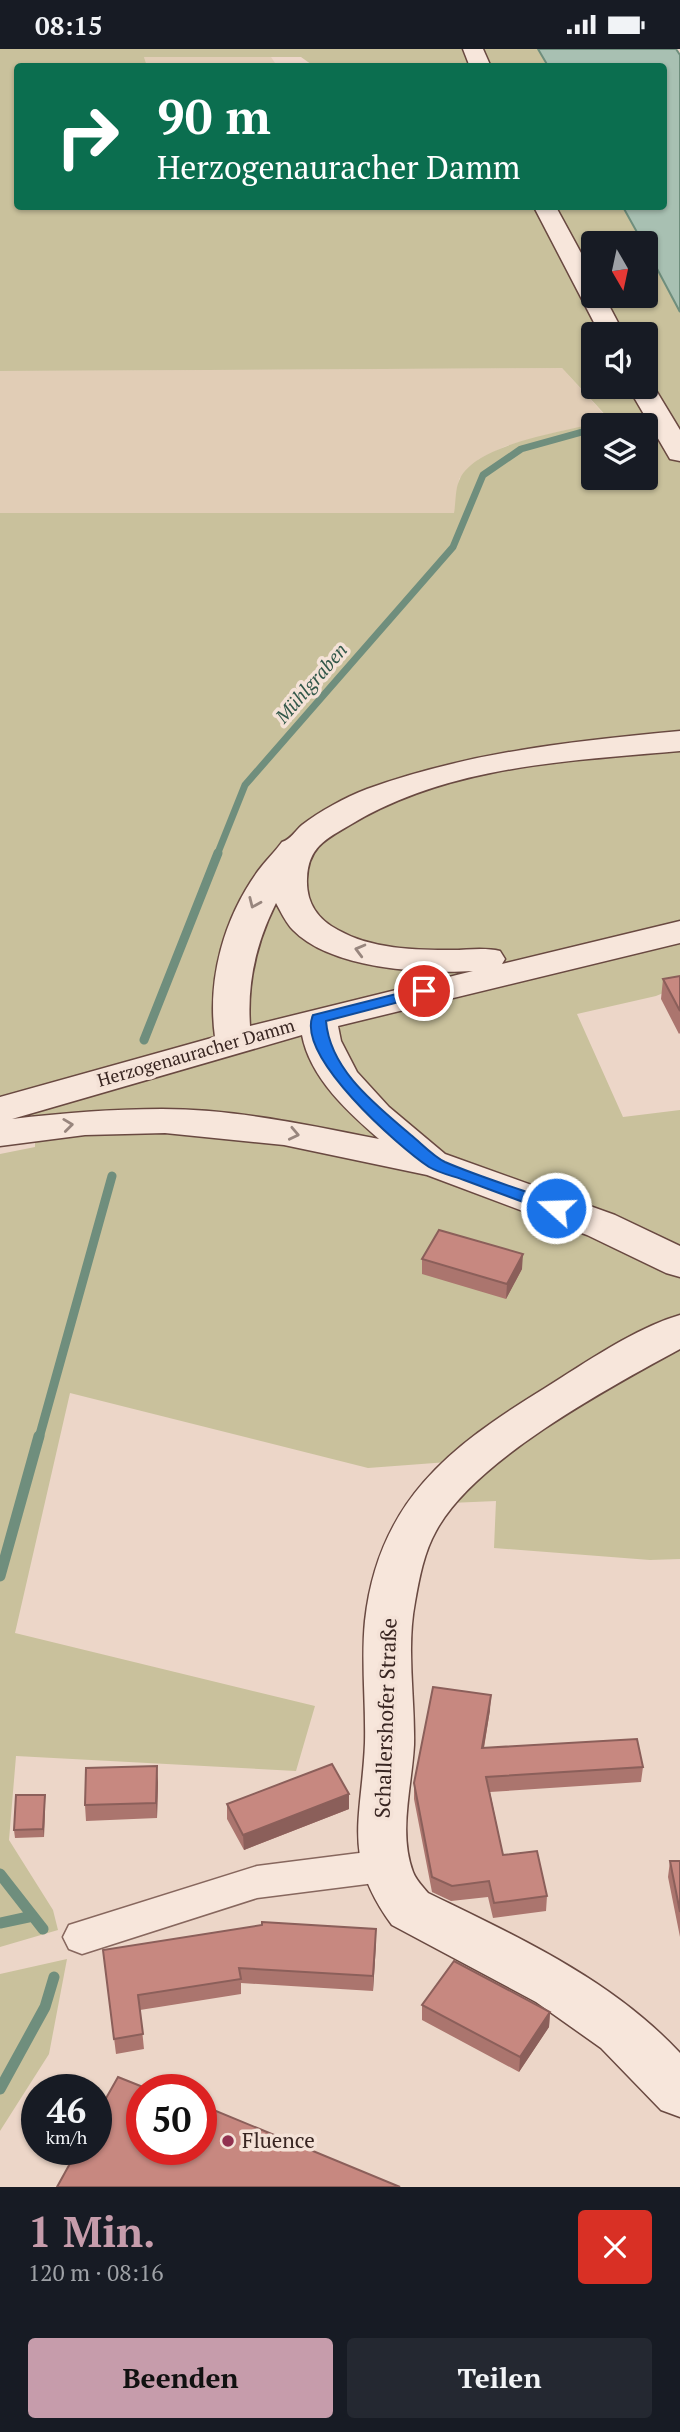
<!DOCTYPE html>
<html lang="de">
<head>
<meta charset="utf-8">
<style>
  :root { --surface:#171b24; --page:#242831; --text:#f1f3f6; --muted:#9ea1a6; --accent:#c69cab }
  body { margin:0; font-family:"PT Serif",serif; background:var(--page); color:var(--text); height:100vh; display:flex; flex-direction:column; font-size:26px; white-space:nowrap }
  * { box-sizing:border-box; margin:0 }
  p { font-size:23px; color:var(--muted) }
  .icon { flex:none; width:38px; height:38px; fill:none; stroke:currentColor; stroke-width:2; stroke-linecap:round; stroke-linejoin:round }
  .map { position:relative; height:2138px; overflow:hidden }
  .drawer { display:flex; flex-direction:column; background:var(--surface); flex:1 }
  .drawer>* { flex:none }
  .top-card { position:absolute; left:14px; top:14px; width:653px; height:147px; border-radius:7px; box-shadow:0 2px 5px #0004; background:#0b6e4f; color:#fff; overflow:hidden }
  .needle { width:46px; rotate:171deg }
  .buttons { position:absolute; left:581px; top:182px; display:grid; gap:14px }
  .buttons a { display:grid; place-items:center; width:77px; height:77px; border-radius:7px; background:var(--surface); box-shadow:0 2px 5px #0004; font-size:35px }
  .speed { position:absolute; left:21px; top:2025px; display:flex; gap:14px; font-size:35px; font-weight:700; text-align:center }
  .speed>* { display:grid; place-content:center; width:91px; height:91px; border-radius:50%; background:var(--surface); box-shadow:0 2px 5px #0004; line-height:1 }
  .speed small { font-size:18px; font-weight:400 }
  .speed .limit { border:10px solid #d22; background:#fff; color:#111 }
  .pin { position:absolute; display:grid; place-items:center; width:60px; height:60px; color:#fff; margin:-30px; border:4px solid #fff; border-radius:50%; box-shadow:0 2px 7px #0007 }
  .me { position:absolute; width:77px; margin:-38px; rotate:290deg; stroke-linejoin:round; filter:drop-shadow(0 0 5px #0008) }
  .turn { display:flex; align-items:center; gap:24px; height:147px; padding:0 28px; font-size:32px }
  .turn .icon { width:91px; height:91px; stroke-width:2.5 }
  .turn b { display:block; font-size:49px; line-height:60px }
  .round { display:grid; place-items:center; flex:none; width:74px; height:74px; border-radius:7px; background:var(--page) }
  .summary { display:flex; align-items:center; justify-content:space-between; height:119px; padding:0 28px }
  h1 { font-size:42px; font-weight:600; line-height:52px; color:var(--accent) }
  .primary-button { display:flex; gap:14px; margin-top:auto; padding:14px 28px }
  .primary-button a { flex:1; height:80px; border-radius:7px; background:var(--accent); color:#111; font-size:28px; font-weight:600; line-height:80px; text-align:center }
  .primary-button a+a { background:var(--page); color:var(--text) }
  .status { display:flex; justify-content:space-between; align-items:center; height:49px; padding:0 35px; background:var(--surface); direction:ltr }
  .status svg { height:19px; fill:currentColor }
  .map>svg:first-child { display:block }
  .farmland { fill:#e1cdb6 }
  .green { fill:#c9c19c; fill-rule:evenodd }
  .water { fill:#a8c0b2; stroke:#6f8e7d; stroke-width:2 }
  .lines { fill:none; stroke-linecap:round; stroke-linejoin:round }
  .stream-far2 { stroke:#6f8e7d; stroke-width:7 }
  .stream-far1 { stroke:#6f8e7d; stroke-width:9 }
  .stream { stroke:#6f8e7d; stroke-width:11 }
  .street-casing { stroke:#87675e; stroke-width:3 }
  .secondary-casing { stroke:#694941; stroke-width:3 }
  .street { fill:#f7e6db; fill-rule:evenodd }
  .secondary { fill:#f7e6db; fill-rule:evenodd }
  .wall { fill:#ab756e }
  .shaded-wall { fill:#8b5f5a }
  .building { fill:#c78880; stroke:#8b5f5a; stroke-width:2 }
  .oneway { stroke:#98867e }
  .route { fill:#1a73e8; stroke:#114b97; stroke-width:2 }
  .poi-dot { fill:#923250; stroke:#f4e2d7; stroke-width:2.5 }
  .labels { text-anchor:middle; stroke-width:7; stroke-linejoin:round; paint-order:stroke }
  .street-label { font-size:18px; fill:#382521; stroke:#f4e2d7 }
  .water-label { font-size:19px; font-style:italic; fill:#315749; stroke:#f4e2d7 }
  .near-street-label { font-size:21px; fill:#382521; stroke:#f4e2d7 }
  .near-poi-label { font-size:21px; fill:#382521; stroke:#f4e2d7; text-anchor:start }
</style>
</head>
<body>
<div class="status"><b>08:15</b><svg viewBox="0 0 49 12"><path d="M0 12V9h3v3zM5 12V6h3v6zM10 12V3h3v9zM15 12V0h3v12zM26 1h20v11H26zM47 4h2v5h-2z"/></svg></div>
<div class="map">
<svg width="680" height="2138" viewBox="0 0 680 2138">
  <rect width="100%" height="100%" fill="#ecd6c8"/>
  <path class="farmland" d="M144,8H271L277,17H283H147Z
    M562,319L610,372L557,383L506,397L479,410L459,430L455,464H0V322Z"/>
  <path class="green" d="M0,0H538L548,17L315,18L301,8H144L147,17L18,18V158H623L643,194H593V247H646V199L680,263V937L656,947L577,965L623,1068L680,1061V1510L650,1511L494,1499L496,1452L404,1456L448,1413L368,1419L70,1344L15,1584L315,1657L296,1722L16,1707L9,1791L53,1861L58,1881L0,1898V1105L35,1098V1073L0,1076V464H454C456,454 455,441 459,432C473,393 575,381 610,371L562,319L0,322ZM593,285H646V338H593ZM593,376H646V429H593Z
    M67,1910L49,2005L0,2082V1925Z"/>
  <path class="water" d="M538,0H676L680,6V263L646,199V194H643L623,158H663V18L548,17Z"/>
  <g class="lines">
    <path class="stream-far2" d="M217,806L245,736L453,498L483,426L521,400L593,380"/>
    <path class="stream-far1" d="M144,991L218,804
      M39,1389L112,1127"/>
    <path class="stream" d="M0,1527L39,1387
      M0,1825L43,1880
      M0,1874L33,1867
      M0,2040L45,1958L54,1928"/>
    <g class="street-casing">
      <path id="street" d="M383,1801L396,1806L402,1817L396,1828L383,1833L257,1849L82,1905L69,1900L63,1888L69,1876L257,1817Z"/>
    </g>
    <g class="secondary-casing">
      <path id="secondary" d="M463,0H483L491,18H470Z
        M534,158H556L593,226V247H604L624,285H600Z
        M646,331L654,338L680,381V412L670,410L628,338H646Z
        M680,682V702C569,712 449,716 350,776C326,790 308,798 307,830C306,853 317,870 338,881C371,900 415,901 452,901C468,901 484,898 500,902L505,910L502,915L680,872V894L338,977L341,992L357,1023L389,1058L445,1105L615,1166L680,1197V1228L666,1224L587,1186L427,1126L284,1096L165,1084L85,1086L0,1097V1048L215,988C207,930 224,869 258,822C265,812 275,803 282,793C291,790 295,782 302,776C320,762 346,748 367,740C469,703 573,692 680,682ZM276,854C281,863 286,874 293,881C331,920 422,925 473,922L250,977C247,933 256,894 276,854ZM302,986C310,1029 349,1064 379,1090C308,1076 235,1060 162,1060C112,1060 62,1064 12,1070Z
        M680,1266V1300C610,1338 474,1411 436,1482C424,1503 419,1530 415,1553C406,1600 415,1649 414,1696C412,1737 398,1783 413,1823C416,1831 423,1838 428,1844C518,1888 611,1930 680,2004V2068L661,2061L601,1999L536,1953L392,1876C341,1807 362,1770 365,1694C366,1653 361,1612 365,1572C378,1453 449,1398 545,1339C585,1314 635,1279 680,1266Z"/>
    </g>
    <use href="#street" class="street"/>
    <use href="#secondary" class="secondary"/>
  </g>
  <path class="wall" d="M680,927V984L679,985L661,950L663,930Z
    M422,1210L522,1220L506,1250L422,1225Z
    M490,1661L484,1699L643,1718L641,1733L490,1743L503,1806L547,1847L546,1862L493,1869L488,1848L451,1852L432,1843L414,1750V1734Z
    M158,1733L157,1769L86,1772L85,1756Z
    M45,1746V1754L44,1788L15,1789L14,1781Z
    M227,1755L349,1760L244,1801L227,1770Z
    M670,1812H680V1888L668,1828Z
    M376,1880L373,1942L241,1934V1945L140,1961L144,2000L116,2005L105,1916Z
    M422,1956L550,1963L549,1978L519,2023L422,1971Z"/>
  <path class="shaded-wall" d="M523,1205L522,1220L506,1250L507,1235Z
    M491,1646L490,1661L481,1715L482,1699Z
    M157,1717L158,1733L157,1769L156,1754Z
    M349,1745V1760L244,1801L243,1786Z
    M45,1746V1754L44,1788L43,1780Z
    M376,1880V1895L373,1942V1927Z
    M550,1963L549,1978L519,2023L520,2008Z"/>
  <path class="building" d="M680,927V962L663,930Z
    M439,1181L523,1205L507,1235L422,1210Z
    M433,1638L491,1646L482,1699L637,1690L643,1718L486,1728L503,1806L537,1802L547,1847L494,1854L489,1832L452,1837L432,1828L414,1734Z
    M332,1715L349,1745L243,1786L227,1755Z
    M157,1717L156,1754L85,1756L86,1719Z
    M16,1746H45L43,1780L14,1781Z
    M670,1812H680V1863Z
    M262,1873L376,1880L373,1927L239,1919L241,1930L138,1946L143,1985L114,1990L103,1901L262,1876Z
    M454,1912L550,1963L520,2008L422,1956Z
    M118,2028L148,2040H142V2100H201V2062L204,2057L400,2138H57L78,2100H96V2067Z"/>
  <defs><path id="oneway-chevron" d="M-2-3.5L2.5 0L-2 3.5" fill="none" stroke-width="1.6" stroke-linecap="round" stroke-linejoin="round" transform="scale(1.75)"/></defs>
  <g class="oneway">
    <use href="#oneway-chevron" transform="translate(254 854) rotate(114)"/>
    <use href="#oneway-chevron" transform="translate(360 901) rotate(-165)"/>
    <use href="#oneway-chevron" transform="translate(68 1076) rotate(-7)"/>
    <use href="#oneway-chevron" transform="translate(294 1085) rotate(12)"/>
  </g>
  <path class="route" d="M424,938L430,939L432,942L430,945L326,972C330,1021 376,1056 411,1086C421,1094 433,1107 445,1113C482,1129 523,1141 562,1155L564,1159L562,1163H550C521,1152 493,1142 464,1131C453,1127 439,1124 429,1118C398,1097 295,1007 313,966Z"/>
  <circle class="poi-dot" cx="228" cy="2092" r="7"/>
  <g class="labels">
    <g class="street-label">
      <text transform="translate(196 1004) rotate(-16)" y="6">Herzogenauracher Damm</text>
    </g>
    <g class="water-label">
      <text transform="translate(311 634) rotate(-49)" y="7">Mühlgraben</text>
    </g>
    <g class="near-street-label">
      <text transform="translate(386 1669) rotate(-88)" y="7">Schallershofer Straße</text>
    </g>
    <g class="near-poi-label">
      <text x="242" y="2099">Fluence</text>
    </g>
  </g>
</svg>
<div class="buttons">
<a><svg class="needle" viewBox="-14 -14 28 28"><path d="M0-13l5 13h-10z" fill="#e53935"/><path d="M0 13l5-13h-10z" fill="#9ea1a6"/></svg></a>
<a><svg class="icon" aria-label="sound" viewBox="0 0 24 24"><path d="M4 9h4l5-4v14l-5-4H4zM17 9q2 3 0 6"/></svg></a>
<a><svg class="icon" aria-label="layers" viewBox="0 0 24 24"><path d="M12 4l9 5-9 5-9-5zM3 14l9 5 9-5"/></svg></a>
</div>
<div class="speed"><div>46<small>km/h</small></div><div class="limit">50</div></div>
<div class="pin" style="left:424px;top:942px;background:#d93025"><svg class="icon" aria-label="arrive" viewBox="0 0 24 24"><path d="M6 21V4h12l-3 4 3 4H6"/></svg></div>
<svg class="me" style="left:556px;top:1159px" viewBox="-20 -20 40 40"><circle r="17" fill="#1a73e8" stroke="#fff" stroke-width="3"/><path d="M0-11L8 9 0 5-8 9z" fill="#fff"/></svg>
<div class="top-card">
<div class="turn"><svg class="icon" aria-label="right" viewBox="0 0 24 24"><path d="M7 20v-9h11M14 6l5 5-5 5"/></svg><div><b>90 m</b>Herzogenauracher Damm</div></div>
</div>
</div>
<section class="drawer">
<div class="summary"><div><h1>1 Min.</h1><p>120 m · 08:16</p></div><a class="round" style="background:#d93025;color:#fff"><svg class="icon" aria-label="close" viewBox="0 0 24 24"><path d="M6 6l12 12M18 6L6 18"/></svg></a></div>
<div class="primary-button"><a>Beenden</a><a>Teilen</a></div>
</section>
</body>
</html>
